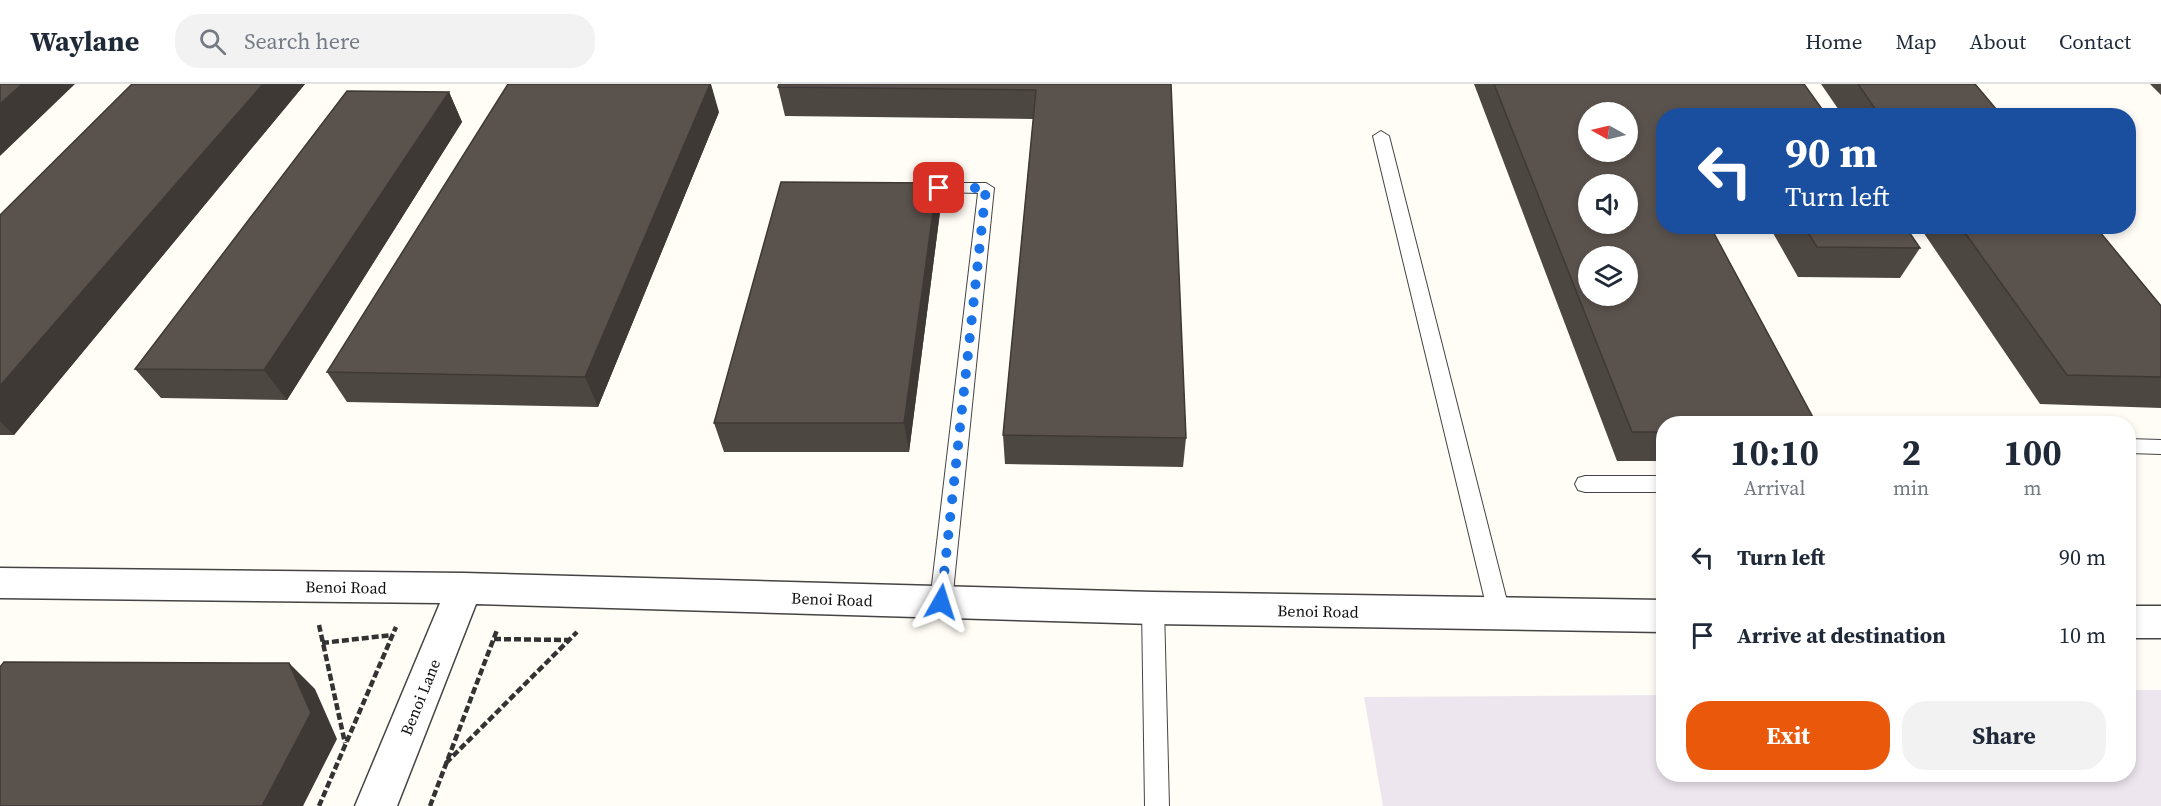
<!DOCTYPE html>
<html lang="en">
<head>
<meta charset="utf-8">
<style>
  :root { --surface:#fff; --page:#f2f2f3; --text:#1f2937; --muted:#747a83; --line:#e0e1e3; --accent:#ea580c }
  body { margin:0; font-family:"Source Serif 4",serif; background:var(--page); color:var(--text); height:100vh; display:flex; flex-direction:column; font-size:22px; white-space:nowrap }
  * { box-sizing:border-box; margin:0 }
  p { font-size:20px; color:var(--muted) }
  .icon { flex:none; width:33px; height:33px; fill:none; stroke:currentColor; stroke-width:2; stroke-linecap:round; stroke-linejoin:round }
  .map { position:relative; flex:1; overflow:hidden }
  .drawer { position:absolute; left:1656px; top:332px; width:480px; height:366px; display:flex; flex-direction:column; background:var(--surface); border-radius:24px; box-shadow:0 3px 9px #0003 }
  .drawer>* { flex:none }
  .hud { position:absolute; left:1656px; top:24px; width:480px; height:126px; border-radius:24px; box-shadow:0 3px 9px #0003; background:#1a4fa0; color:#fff; overflow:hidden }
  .needle { width:39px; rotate:278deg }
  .fabs { position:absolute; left:1578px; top:18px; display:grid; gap:12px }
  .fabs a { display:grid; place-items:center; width:60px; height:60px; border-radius:50%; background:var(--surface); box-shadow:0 3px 9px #0003; font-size:30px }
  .pin { position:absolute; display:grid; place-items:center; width:51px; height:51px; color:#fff; margin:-26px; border-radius:12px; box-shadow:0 3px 9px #0006 }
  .me { position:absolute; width:66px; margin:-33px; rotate:6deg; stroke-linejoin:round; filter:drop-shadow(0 0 4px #0008) }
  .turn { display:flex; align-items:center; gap:21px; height:126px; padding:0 30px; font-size:27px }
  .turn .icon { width:78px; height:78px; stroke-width:2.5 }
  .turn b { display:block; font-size:42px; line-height:51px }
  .eta { display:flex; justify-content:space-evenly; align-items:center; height:102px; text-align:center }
  .eta b { font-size:36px; font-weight:700; line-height:42px }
  .cta { display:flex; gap:12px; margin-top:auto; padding:12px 30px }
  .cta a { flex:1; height:69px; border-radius:24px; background:var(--accent); color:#fff; font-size:24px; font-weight:700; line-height:69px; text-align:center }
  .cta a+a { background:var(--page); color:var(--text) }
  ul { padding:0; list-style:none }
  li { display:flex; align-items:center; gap:18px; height:78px; padding:0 30px }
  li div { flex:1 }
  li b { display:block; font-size:22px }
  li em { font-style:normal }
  header { display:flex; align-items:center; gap:36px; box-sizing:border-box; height:84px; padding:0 30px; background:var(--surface); border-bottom:2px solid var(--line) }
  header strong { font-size:28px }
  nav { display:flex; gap:33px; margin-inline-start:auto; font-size:21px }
  .search { width:420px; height:54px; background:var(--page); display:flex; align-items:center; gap:15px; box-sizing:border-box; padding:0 21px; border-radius:24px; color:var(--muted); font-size:22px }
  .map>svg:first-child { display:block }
  .industrial { fill:#eee6ef }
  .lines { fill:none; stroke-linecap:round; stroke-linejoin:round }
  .service-casing { stroke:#444; stroke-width:2 }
  .minor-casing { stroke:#444; stroke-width:3 }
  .path { stroke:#333; stroke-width:4.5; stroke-dasharray:7 3; stroke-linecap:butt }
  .service { fill:#fff; fill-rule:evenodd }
  .minor { fill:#fff; fill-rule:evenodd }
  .wall { fill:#4d4742 }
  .shaded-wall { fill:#3f3936 }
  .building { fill:#5a524d; stroke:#3f3936; stroke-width:1.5; fill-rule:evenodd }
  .route { stroke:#1a73e8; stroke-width:10; stroke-dasharray:0 18 }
  .labels { text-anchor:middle; stroke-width:6; stroke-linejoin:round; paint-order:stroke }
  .street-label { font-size:16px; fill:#111; stroke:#fff }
</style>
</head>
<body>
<header>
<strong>Waylane</strong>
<div class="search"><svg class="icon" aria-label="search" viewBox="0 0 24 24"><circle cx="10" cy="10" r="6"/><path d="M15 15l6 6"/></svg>Search here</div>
<nav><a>Home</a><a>Map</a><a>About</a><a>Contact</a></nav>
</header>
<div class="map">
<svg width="2161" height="722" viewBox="0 0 2161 722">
  <rect width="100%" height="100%" fill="#fffdf5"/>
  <path class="industrial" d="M2129,606H2161V722H1383L1364,613L1663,611L1664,690H2128Z"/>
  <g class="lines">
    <g class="service-casing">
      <path id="service" d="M1381,47L1389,52L1510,529L1507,536L1499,538L1491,536L1488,529L1373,52Z
        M912,99H986L994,104L952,518L949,524L941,527L933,524L930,518L978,109L906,107L904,104Z
        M2128,355L2161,356V370L2128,369Z
        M1585,392H1664V408H1585L1578,406L1575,400L1578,394Z
        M1153,515L1161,517L1164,524L1169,722H1145L1142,524L1145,517Z"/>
    </g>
    <g class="minor-casing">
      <path id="minor" d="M0,484L464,489L1153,508L1664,516V548L1153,540L476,520L397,722H355L440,519L0,514Z
        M2128,522H2161V554H2128Z"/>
    </g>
    <path class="path" d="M319,541L345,659
      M494,555L568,556
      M322,559L392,551
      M446,679L577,548
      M319,722L396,543
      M430,722L497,546"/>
    <use href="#service" class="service"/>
    <use href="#minor" class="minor"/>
  </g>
  <path class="wall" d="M132,0H305L14,351H0V131Z
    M1171,0L1186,354L1183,383L1005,380L1003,351L1033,35L785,32L778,3Z
    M1474,0H1804L1664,32V377H1617Z
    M1821,0H1975L2002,32H1843Z
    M2150,0H2161V11Z
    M449,8L462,38L287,316L161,314L135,285Z
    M719,28L598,323L347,318L327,288Z
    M937,99L940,128L909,368H724L714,339Z
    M1769,142H1905L1920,164L1900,194L1798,193Z
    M1919,142H2095L2161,222V324L2040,320Z"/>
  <path class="shaded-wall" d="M22,0H75L0,72V20Z
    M263,0H305L14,351L0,337V302Z
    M710,0H711L719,28L598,323L585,293Z
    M449,8L462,38L287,316L264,286Z
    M937,99L940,128L909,368L904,339Z
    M289,579L315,605L337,655L303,722H262Z"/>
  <path class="building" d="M0,0H22L0,20Z
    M132,0H263L0,302V131Z
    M508,0H710L585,293L327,288Z
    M779,0H1171L1186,354L1003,351L1036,6L778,3Z
    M1494,0H1804L1827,32H1664V53H1662L1664,55V142H1710L1816,339H1664V348H1632ZM1588,28H1628V68H1588ZM1588,100H1628V140H1588ZM1588,172H1628V212H1588Z
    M1858,0H1975L2002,32H1880Z
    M347,7L449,8L264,286L135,285Z
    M781,98L937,99L904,339H714Z
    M1804,142H1905L1920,164L1817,163Z
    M1960,142H2095L2161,222V293L2067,291Z
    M4,578L289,579L311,629L262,722H0V583Z"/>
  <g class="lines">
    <path class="route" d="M939,104H986L941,518"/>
  </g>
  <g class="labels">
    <g class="street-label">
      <text transform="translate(346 503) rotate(1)" y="6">Benoi Road</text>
      <text transform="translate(832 515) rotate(2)" y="6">Benoi Road</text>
      <text transform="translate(1318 527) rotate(1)" y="6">Benoi Road</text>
      <text transform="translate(420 613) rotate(-68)" y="6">Benoi Lane</text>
    </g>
  </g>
</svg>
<div class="fabs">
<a><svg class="needle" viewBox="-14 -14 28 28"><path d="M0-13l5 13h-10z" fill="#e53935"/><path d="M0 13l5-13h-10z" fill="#747a83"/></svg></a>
<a><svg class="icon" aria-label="sound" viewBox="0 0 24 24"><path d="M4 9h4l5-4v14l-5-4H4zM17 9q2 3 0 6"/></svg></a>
<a><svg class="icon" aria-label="layers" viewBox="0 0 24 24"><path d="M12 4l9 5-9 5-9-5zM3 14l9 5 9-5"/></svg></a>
</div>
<div class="pin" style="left:939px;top:104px;background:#d93025"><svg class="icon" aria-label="arrive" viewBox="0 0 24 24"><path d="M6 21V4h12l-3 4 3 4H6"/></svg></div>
<svg class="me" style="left:941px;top:518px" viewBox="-20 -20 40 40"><path d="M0-17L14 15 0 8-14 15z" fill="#1a73e8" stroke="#fff" stroke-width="4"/></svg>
<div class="hud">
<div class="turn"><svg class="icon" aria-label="left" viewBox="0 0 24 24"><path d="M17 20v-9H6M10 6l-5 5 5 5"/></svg><div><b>90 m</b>Turn left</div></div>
</div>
<section class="drawer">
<div class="eta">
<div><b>10:10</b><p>Arrival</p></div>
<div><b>2</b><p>min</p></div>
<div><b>100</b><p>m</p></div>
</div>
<ul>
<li><svg class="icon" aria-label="left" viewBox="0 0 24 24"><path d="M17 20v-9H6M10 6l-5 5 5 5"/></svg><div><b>Turn left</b></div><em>90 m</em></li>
<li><svg class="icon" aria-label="arrive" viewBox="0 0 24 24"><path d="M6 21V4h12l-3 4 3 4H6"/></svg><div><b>Arrive at destination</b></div><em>10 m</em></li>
</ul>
<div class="cta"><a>Exit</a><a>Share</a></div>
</section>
</div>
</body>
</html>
